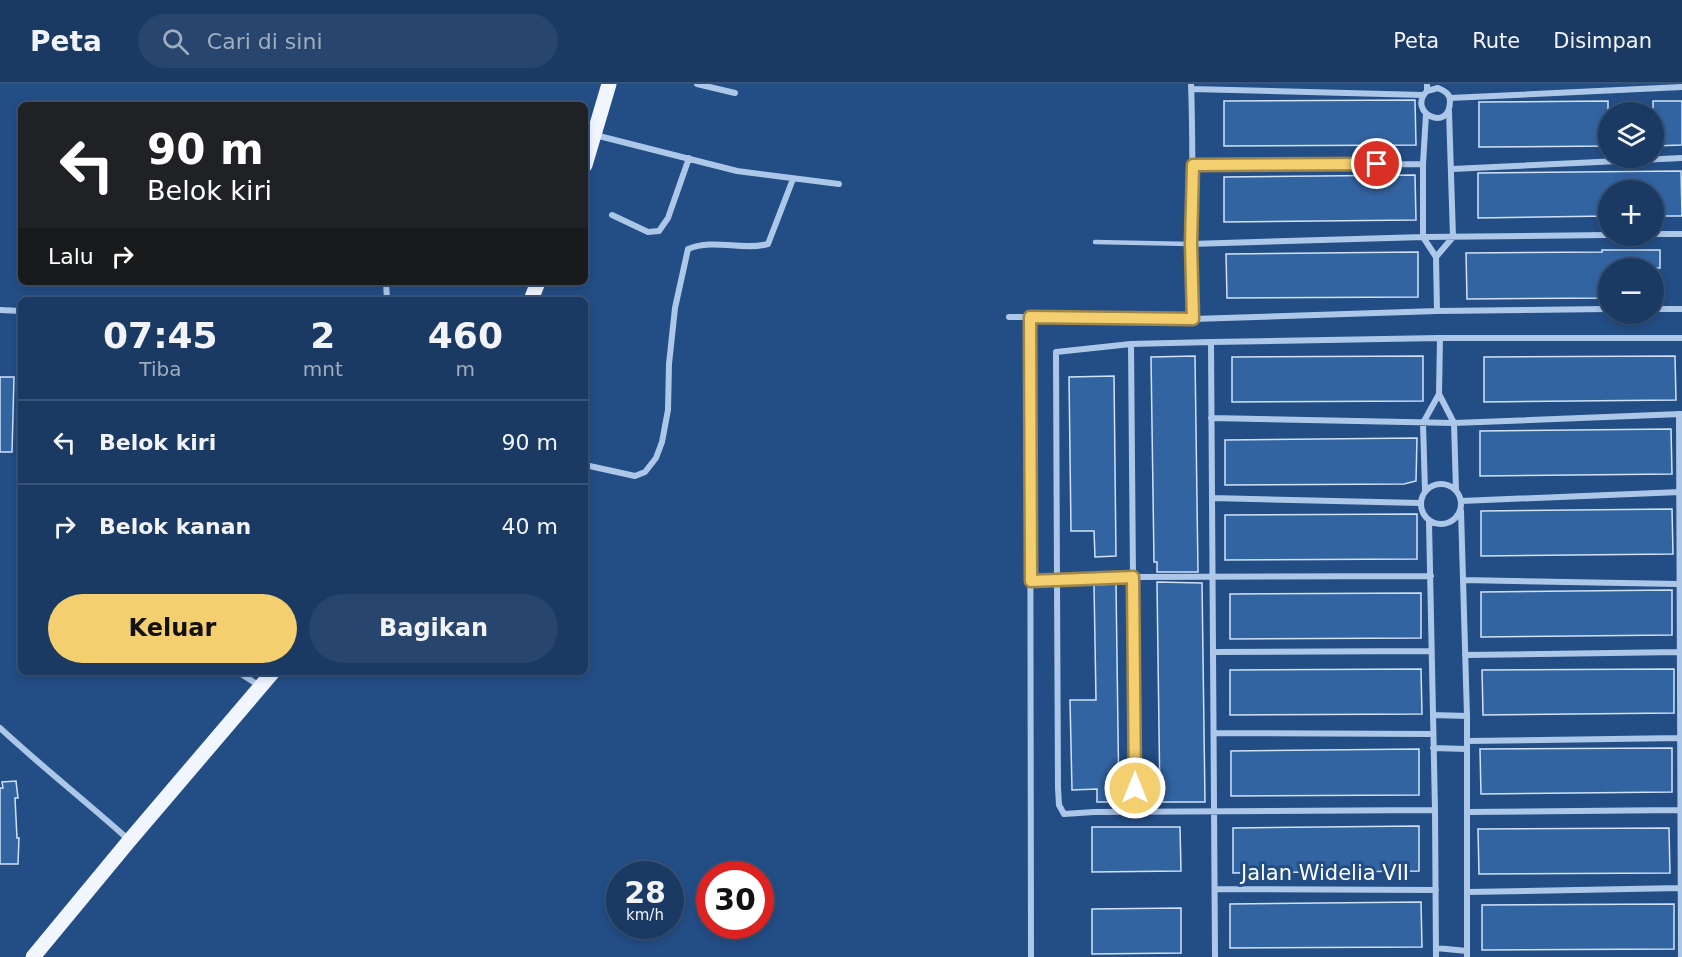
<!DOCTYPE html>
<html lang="id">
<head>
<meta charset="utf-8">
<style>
  :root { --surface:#1a3a64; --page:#27456d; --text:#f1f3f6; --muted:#9fadbf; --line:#385478; --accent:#f4cf70 }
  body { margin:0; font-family:"DejaVu Sans",sans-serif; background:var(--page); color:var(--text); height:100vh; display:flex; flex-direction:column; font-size:22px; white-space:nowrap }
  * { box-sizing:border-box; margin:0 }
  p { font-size:20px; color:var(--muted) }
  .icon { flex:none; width:33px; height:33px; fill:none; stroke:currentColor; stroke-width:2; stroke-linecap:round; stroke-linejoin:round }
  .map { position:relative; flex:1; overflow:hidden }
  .sheet { position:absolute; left:18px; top:213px; width:570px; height:378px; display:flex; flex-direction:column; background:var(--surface); border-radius:9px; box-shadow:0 3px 9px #0003,0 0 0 2px var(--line) }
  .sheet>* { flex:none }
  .top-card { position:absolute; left:18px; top:18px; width:570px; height:183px; border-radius:9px; box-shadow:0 3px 9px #0003,0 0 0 2px var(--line); background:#202124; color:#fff; overflow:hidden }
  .buttons { position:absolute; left:1598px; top:18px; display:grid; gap:12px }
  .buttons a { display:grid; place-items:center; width:66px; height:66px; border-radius:50%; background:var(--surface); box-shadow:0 3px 9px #0003,0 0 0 2px var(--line); font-size:30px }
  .speed { position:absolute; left:606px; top:777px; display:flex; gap:12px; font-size:30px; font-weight:700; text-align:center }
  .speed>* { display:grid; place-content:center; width:78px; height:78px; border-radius:50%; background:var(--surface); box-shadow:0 3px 9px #0003,0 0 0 2px var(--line); line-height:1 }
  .speed small { font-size:15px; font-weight:400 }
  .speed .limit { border:9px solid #d22; background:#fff; color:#111 }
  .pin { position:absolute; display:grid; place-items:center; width:51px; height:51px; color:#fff; margin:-26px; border:3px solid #fff; border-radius:50%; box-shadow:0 2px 6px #0007 }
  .me { position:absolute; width:66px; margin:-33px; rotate:0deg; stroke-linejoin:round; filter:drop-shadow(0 0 4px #0008) }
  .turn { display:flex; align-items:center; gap:21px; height:126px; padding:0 30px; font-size:27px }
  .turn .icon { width:78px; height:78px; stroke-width:2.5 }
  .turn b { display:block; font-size:42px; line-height:51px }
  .then { display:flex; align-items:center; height:57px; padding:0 30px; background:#0003; gap:12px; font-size:22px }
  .eta { display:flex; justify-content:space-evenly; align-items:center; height:102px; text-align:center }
  .eta b { font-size:36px; font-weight:800; line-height:42px }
  .button { display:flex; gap:12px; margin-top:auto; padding:12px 30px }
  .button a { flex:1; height:69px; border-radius:36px; background:var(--accent); color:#111; font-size:24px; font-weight:800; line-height:69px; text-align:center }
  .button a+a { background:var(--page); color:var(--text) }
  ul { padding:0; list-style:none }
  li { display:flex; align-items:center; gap:18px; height:84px; padding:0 30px; border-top:2px solid var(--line) }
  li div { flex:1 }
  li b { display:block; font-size:22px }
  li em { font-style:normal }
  header { display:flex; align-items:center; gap:36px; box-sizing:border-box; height:84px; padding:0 30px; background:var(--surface); border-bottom:2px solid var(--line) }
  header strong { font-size:28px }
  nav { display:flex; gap:33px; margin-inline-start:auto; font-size:21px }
  .search { width:420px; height:54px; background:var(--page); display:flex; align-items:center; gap:15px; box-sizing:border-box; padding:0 21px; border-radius:33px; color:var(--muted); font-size:22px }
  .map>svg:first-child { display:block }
  .building { fill:#3364a2; stroke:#d1e2f7; stroke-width:1.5 }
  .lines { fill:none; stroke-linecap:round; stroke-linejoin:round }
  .lane { stroke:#adc7e9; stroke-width:4.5 }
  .street { stroke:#adc7e9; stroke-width:6 }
  .primary { stroke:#f0f5fe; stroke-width:15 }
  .route-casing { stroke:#9f8749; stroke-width:15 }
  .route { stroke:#f4cf70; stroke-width:10 }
  .labels { text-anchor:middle; stroke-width:6; stroke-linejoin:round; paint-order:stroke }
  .street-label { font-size:21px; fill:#fff; stroke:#234d85 }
</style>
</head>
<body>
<header>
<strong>Peta</strong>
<div class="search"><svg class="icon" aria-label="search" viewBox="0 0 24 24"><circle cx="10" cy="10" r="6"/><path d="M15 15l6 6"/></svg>Cari di sini</div>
<nav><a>Peta</a><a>Rute</a><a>Disimpan</a></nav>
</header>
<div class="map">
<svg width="1682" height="873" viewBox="0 0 1682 873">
  <rect width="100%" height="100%" fill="#234d85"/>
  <path class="building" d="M1415,16L1416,61L1224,62V17Z
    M1608,17V62L1479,63V18Z
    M1653,17H1682V61L1653,62Z
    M1681,87L1682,132H1653V106H1608V132L1478,134V89Z
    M1415,91L1416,136L1224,138V93Z
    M1602,166H1660V184H1608V214L1467,215L1466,169L1602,168Z
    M1418,168V213L1227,214L1226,170Z
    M1195,272L1198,488H1157V478H1154L1151,273Z
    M1423,272V317L1232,318V273Z
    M1675,272L1676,316L1484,318V273Z
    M1114,292L1116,472L1095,473L1094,447H1071L1069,293Z
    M0,293H14L12,368H0Z
    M1671,345L1672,390L1480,392V347Z
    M1417,354L1416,397L1404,400L1225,401V356Z
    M1672,425L1673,470L1481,472V427Z
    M1417,430V475L1225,476V431Z
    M1157,498L1202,499L1205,718H1160Z
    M1116,500L1119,718H1097V705L1072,706L1070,616H1096L1094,501Z
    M1672,506V551L1481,553V508Z
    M1421,509V554L1230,555V510Z
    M1421,585L1422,630L1230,631V586Z
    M1674,585V629L1483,631L1482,586Z
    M1672,664V708L1481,710L1480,665Z
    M1419,665V711L1231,712V667Z
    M16,697L18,714H15L17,754H19L18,780H0V704H3L2,698Z
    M1419,742V787L1233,789V744Z
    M1092,743H1180L1181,787L1092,788Z
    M1669,744L1670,789L1479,790L1478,745Z
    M1421,818L1422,863L1230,864V820Z
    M1674,820V865L1482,866V821Z
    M1181,824V869L1092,870V825Z"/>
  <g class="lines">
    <path class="lane" d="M1095,158L1191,160"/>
    <path class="street" d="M697,0L735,9
      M1191,0C1194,78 1191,157 1193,235
      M1427,0V7C1406,28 1450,50 1450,17C1450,10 1445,7 1438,4L1427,7
      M1191,5L1423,11
      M1450,14L1682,3
      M1426,30L1423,80V153L1436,173L1437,227
      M595,51L737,87L839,100
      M1193,81L1423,80
      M1452,85L1682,74
      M612,131L648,148L659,147L668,134L689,74
      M1653,150H1682
      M1191,160L1423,153L1608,151
      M1436,173L1453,153L1449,27
      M386,198L387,216
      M1653,225H1682
      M0,226L21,227
      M1009,233L1193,235L1437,227L1608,225
      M1030,233L1031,873
      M1440,254L1439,310L1454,339L1456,406
      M1211,258L1215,873
      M1131,260L1135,728
      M1679,330L1681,873
      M1211,334L1454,339L1681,330
      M585,381L635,392L645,388L656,374L662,358L668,326L669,280L675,224L688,165C714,154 742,167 768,160L793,95
      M1421 420a20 20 0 1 1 40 0a20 20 0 1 1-40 0Z
      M1425,407L1423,339L1439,310
      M1212,414L1420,419
      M1461,417L1680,408
      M1461,427L1467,632V873
      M1429,437L1435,726L1436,873
      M1431,492L1133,493L1057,498L1056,268L1131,260L1211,258L1440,254H1682
      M1463,496L1679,500
      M1031,497L1057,498L1058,704L1059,721L1064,730L1094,728L1435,726
      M1213,568L1431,567
      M1465,571L1680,568
      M238,588L260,602
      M1433,631L1467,632
      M0,644C42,683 87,718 129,756
      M1214,649L1433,650
      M1467,657L1682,654
      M1433,664L1467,665
      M1467,728L1681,726
      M1215,805L1436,806
      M1467,808L1682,804
      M1436,864L1467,867"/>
    <path class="primary" d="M585,81L609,0
      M531,216L538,198
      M33,873L129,757L273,588"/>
  </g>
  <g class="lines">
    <g class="route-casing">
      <path id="route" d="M1135,704L1133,493L1031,497L1030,233L1193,235L1191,160L1193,81L1377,80"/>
    </g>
    <use href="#route" class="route"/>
  </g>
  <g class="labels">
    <g class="street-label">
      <text x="1325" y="796">Jalan Widelia VII</text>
    </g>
  </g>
</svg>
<div class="buttons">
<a><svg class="icon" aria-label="layers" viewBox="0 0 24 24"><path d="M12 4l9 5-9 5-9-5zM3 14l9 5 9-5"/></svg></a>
<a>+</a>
<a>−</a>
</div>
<div class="speed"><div>28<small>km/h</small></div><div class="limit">30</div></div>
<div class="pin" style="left:1377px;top:80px;background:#d93025"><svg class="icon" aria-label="arrive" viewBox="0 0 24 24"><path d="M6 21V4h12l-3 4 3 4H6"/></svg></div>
<svg class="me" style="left:1135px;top:704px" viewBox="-20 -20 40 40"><circle r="17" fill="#f4cf70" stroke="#fff" stroke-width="3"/><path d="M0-11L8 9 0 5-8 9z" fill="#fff"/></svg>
<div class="top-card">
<div class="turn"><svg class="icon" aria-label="left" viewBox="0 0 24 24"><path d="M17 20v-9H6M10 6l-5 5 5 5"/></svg><div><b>90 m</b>Belok kiri</div></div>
<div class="then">Lalu<svg class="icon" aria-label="right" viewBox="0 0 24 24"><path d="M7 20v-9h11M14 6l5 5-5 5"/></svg></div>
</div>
<section class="sheet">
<div class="eta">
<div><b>07:45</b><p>Tiba</p></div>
<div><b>2</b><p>mnt</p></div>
<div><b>460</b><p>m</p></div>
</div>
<ul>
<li><svg class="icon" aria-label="left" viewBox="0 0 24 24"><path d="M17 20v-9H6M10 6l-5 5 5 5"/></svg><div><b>Belok kiri</b></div><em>90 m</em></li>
<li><svg class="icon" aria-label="right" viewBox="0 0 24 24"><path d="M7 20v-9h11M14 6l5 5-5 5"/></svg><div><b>Belok kanan</b></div><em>40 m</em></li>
</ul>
<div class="button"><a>Keluar</a><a>Bagikan</a></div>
</section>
</div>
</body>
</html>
